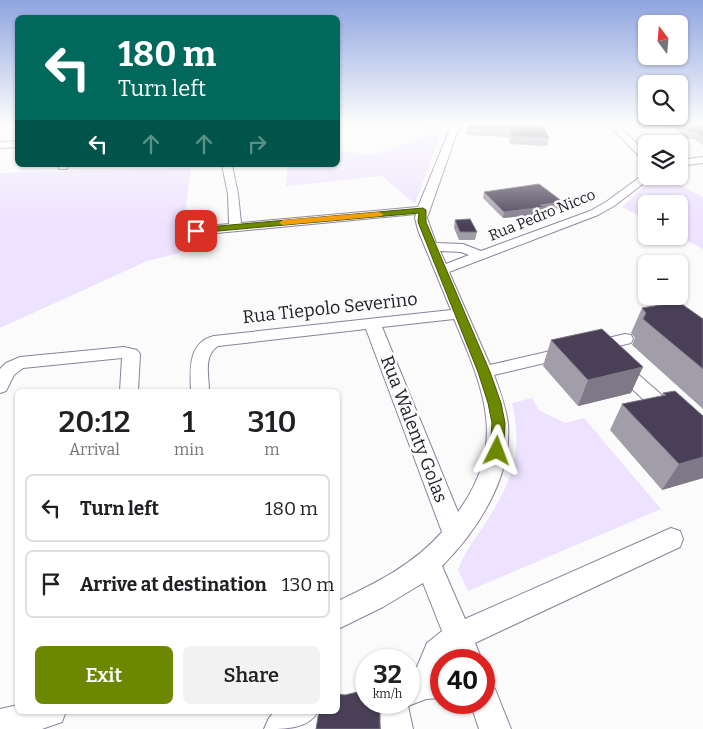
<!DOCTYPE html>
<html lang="en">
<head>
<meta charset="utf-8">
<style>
  :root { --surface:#fff; --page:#f2f2f2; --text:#202124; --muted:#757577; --line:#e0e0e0; --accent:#6c8800 }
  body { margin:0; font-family:Bitter,serif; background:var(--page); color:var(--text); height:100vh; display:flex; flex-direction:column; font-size:19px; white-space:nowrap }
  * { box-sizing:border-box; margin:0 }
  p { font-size:16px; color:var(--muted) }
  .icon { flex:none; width:28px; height:28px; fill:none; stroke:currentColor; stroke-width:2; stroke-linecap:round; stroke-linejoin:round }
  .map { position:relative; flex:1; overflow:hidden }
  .side { position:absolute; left:15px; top:389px; width:325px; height:325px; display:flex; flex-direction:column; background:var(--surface); border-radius:8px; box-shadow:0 1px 4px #0004 }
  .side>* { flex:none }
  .banner { position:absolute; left:15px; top:15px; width:325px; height:152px; border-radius:8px; box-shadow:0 1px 4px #0004; background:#00695c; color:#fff; overflow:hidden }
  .needle { width:32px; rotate:344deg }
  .controls { position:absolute; left:638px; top:15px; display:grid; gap:10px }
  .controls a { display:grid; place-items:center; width:50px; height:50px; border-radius:8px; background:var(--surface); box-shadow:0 1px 4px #0004; font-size:25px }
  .speed { position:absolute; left:355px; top:649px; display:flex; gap:10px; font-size:25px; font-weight:700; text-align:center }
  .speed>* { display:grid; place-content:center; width:65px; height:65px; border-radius:50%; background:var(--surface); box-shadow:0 1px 4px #0004; line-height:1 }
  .speed small { font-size:12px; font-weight:400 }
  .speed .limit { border:8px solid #d22; background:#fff; color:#111 }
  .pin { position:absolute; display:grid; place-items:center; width:42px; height:42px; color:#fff; margin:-21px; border-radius:10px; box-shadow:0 2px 8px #0006 }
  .me { position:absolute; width:55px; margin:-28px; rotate:3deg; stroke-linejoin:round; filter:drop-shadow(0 0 4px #0008) }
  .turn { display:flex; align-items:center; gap:18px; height:105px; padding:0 20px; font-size:22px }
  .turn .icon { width:65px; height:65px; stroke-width:2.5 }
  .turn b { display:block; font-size:35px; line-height:42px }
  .lanes { display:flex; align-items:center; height:48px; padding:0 20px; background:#0003; justify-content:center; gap:25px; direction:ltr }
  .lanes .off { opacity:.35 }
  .eta { display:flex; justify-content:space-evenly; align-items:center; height:85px; text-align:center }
  .eta b { font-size:30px; font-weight:600; line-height:35px }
  .button { display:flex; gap:10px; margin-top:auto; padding:10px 20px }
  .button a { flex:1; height:58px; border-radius:8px; background:var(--accent); color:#fff; font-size:20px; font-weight:600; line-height:58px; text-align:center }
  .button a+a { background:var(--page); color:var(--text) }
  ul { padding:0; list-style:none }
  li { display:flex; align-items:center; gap:15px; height:68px; margin:0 10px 8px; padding:0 10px; border:2px solid var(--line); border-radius:8px }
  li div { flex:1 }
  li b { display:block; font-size:19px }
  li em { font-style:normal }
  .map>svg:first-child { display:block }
  .green { fill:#ede2ff }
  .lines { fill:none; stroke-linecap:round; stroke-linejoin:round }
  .minor-casing { stroke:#8c819c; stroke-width:2 }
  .minor { fill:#fff; fill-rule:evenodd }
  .wall { fill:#a29ea9 }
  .shaded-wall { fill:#7e7888 }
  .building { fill:#494057; stroke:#7e7888 }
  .route { fill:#6c8800; stroke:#465800 }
  .slow { fill:#f59e0b }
  .labels { text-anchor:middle; stroke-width:5; stroke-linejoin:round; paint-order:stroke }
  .far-street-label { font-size:15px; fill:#201c27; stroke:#fbfbfb }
  .street-label { font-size:18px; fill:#201c27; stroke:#fbfbfb }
</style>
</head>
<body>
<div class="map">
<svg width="703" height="729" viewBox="0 0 703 729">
  <rect width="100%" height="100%" fill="#fbfbfb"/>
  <path class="green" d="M404,124H444L415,204L382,176L286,186L288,165H338V150L370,155L413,141L424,132L416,127Z
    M191,168L180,253L147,261L0,328V173Z
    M655,176H662L703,197V249L678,236L679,204H646V220L622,207Z
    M532,398L539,410L565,423L584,418L661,509L468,591L458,570C464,554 473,541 483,527C511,484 524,454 512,403Z"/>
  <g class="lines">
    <g class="minor-casing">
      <path id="minor" d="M452,124H460L427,218L436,243L463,244L481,251L590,211L606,202L644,174L646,173V176H653L614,206L598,215L449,272L490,365L568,347L574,348L577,352L574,356L494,375C500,391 506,407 508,424C512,477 478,530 442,566L465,619L671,528L680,531L683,539L680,547L475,643L482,660H454L453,658L441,660V698L426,699L408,706L413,729H381L377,702H409V676L414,674L427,643L442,631L423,583L383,607L338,629V601C376,583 413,565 442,532L366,329L218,346C203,356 209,375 209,391H191C190,370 188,342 214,336L451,310L418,230L415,218L416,214L196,235L190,231L196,227L229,224L228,194L222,165H232L238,194L241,223L418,207ZM440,251L461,252L469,255L446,264ZM454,319C484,390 508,443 458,512L382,327Z
        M608,124H617L646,153V161L643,160Z
        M18,141V147L0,148V142Z
        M703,157V163L679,166V160Z
        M59,165H69L67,169H59Z
        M625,334L631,335L633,339L631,343L597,351L591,350L589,346L591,342Z
        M124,347L137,350L140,354L138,391H120L122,358L23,368L14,375L6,391L0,393V369L6,363L20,357Z
        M618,360L624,362L678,409L681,414L678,419L671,421L664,419L612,370L609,366L612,362Z
        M484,685L495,689L511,729H479L470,702H484Z
        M18,705V711H66L62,722L42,729H0V709Z
        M275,711H318C309,729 286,729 264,729L269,718Z"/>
    </g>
    <use href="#minor" class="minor"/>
  </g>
  <path class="wall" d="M542,124L549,138L547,146L510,144L509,137L466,135L467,128Z
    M667,124H703V145L694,139H688Z
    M484,192L561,208L543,210L542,214L503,218L483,198Z
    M455,220L477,232L475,240H459L454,228Z
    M642,308L703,319V409L632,345L635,338L631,333Z
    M551,340L631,393L578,406L543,366Z
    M663,393L703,416V478L662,490L610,430L622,404L661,396Z"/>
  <path class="shaded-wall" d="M563,202L561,208L543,210L542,214L503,218L504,212L540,205Z
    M643,367L631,393L578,406L588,380Z
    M703,457V478L662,490L679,464Z"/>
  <path class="building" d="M468,124H542L549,138L512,136L510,130L467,128Z
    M679,124H703V137L696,132H691Z
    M539,184L563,202L540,205L544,207L504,212L484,192Z
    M470,219L477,232H460L455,220Z
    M679,302L703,319V369L643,319L646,313L642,308Z
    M602,329L643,367L588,380L551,340Z
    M675,391L703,416V457L679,464L622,404L666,395L663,393Z
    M366,690V702H380V729H316L319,711H338V694L345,695Z"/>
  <linearGradient id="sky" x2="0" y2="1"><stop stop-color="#8fa5e0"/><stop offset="0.55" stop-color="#fdfdfd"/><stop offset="1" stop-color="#fdfdfd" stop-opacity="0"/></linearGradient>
  <rect width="703" height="226" fill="url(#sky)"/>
  <path class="route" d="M423,208L426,210V222L490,372L501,403L505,423L504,451L502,454L497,456L492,454L490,451L492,423L488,403L478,372L418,222L419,213L196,233L192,231L196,228Z"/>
  <path class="slow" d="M379,212L383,214L382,216L283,225L279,223L283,220Z"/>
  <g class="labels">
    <g class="far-street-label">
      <text transform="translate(542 215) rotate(-22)" y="5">Rua Pedro Nicco</text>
    </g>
    <g class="street-label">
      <text transform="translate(330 308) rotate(-6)" y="6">Rua Tiepolo Severino</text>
      <text transform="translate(414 429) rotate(69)" y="6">Rua Walenty Golas</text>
    </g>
  </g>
</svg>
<div class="controls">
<a><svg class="needle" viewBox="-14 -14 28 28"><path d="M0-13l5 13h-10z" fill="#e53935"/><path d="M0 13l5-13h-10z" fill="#757577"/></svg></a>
<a><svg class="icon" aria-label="search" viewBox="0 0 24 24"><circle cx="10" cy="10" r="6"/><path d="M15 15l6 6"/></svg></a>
<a><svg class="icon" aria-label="layers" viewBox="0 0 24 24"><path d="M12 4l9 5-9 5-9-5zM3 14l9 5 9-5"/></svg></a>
<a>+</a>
<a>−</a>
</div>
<div class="speed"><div>32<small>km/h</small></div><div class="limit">40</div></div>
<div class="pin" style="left:196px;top:231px;background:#d93025"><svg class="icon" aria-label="arrive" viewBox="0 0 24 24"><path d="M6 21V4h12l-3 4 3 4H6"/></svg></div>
<svg class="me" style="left:497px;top:451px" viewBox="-20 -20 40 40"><path d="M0-17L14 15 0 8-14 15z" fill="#6c8800" stroke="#fff" stroke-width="4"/></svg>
<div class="banner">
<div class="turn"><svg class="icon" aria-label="left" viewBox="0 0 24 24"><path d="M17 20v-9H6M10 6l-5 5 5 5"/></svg><div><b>180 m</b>Turn left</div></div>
<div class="lanes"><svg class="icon" aria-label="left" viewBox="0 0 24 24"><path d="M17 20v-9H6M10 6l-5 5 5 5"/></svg><svg class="icon off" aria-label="ahead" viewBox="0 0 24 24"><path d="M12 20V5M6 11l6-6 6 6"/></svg><svg class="icon off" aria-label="ahead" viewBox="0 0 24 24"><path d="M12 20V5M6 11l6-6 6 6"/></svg><svg class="icon off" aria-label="right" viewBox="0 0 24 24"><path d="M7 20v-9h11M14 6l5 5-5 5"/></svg></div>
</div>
<section class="side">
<div class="eta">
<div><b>20:12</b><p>Arrival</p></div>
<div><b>1</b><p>min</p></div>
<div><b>310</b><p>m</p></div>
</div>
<ul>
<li><svg class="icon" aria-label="left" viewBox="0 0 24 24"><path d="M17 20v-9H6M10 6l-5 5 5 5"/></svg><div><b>Turn left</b></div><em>180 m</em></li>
<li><svg class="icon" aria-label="arrive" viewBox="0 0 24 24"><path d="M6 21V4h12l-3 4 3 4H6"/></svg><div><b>Arrive at destination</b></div><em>130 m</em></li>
</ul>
<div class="button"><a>Exit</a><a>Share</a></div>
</section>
</div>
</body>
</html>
